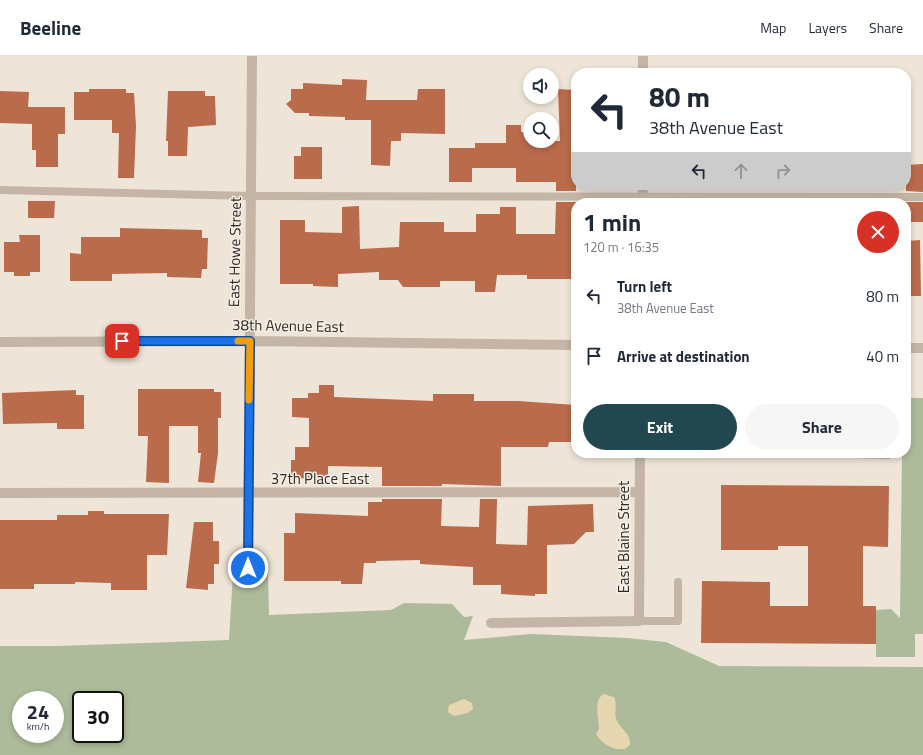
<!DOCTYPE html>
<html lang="en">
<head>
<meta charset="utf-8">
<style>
  :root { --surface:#fff; --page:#f6f6f7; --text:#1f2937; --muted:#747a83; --line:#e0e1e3; --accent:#20484e }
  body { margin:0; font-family:"Titillium Web",sans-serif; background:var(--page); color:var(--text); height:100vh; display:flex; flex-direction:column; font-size:15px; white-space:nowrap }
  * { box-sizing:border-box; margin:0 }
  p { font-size:13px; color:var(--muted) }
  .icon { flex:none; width:22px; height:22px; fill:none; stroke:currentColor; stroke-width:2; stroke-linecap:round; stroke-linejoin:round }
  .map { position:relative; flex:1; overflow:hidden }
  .side { position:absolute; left:571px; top:142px; width:340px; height:260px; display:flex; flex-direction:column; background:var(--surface); border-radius:16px; box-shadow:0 2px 6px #0003 }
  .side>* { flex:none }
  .top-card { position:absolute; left:571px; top:12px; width:340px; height:122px; border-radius:16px; box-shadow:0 2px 6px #0003; background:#fff; color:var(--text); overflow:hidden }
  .tools { position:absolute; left:523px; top:12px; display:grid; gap:8px }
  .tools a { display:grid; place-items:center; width:36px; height:36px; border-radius:50%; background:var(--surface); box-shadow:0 2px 6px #0003; font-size:20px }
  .speed { position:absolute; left:12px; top:635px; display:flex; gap:8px; font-size:20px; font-weight:700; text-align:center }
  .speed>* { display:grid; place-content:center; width:52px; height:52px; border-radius:50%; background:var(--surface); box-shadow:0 2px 6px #0003; line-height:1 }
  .speed small { font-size:10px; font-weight:400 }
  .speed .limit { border:2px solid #111; border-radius:6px; background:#fff; color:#111 }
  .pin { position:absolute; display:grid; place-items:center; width:34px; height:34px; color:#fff; margin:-17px; border-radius:8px; box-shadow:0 2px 6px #0006 }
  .me { position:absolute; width:44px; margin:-22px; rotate:0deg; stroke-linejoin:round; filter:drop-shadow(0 0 3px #0008) }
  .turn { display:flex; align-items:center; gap:14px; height:84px; padding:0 12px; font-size:18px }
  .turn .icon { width:52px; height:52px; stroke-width:2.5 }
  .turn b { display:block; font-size:28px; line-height:34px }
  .lanes { display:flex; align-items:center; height:38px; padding:0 12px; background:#0003; justify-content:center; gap:20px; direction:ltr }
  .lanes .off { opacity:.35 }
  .round { display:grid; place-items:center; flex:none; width:42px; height:42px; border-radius:21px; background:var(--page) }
  .headline { display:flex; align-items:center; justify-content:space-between; height:68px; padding:0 12px }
  h1 { font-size:24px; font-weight:700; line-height:30px }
  .cta { display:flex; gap:8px; margin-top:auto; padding:8px 12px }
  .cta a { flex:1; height:46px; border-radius:24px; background:var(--accent); color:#fff; font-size:16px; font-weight:700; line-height:46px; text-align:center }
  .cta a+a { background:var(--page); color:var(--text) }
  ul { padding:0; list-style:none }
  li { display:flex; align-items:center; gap:12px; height:60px; padding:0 12px }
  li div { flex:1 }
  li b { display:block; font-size:15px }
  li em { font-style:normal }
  header { display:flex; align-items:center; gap:24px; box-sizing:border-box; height:56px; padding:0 20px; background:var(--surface); border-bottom:1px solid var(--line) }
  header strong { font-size:19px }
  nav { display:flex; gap:22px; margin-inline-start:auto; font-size:14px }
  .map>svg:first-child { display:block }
  .green { fill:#aebb9a; fill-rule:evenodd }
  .sand { fill:#e7d7b1 }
  .building { fill:#b96b4b }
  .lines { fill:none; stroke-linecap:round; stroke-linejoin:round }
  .lane { stroke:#c4b5a6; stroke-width:8 }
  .street { stroke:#c4b5a6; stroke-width:10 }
  .route-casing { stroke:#114b97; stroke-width:10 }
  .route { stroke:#1a73e8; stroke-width:7 }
  .slow { stroke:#f59e0b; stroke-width:7 }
  .labels { text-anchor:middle; stroke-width:3; stroke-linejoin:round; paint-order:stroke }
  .street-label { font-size:15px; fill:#312a26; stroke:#f6efe4 }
</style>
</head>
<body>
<header>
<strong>Beeline</strong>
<nav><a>Map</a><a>Layers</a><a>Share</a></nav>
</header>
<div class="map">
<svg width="923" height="699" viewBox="0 0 923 699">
  <rect width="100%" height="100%" fill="#eee5d8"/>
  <path class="green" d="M906,342H923V578H915V601H876V554L891,553L900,562L902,397H906Z
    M852,397H890V403L852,402Z
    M233,517H268L269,559L391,554L404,547L452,548L464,561L473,560L464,584L531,578L627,582L666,586L719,610L923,611V699H0V590H58L229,584ZM21,644H55V678H21ZM81,644H115V678H81Z"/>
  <path class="sand" d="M603,638L614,641C618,649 613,657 617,665C622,675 631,677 630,689L625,693C614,695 602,688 596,678L599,673C599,661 593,646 603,638Z
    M464,643L472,647L473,653L468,657L454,660L448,656L449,649Z"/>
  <path class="building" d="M342,23L367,24L366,44H417L418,33H445V78L401,77V85H391L390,110L371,109V64H345V61L309,60V57H295L286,48L291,44V33H303V27L342,29Z
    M89,33H126V37H134L136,70L134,122H118L119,77H112V64H74V36H89Z
    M558,33L576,34V135H556V126H516V112H472V126H449V92H475V87H506V69H521V76H530V85H560Z
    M0,35L29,36L28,51H65V78H58V111H36V94H32V68L0,67Z
    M168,35H205V40H215L216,69L188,71L187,100H168V85H166Z
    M301,91H322V123H294V100H301Z
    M923,108V136L906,135V109Z
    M28,145H55L54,162H28Z
    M556,146H576V223H527V219H497L495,236H475V225H440V231H403L398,224H379V216L338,218V231L313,230V228H280V164H305V176L342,177V151L359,150L360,193L399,191L400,166H444V176H476V158H500V151H516V178H555Z
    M906,146H923V166H906Z
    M120,172L202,174V182H208L207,213H202L201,222L167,221V217L112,218V225H70V197L81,198V181H120Z
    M19,179H40V216H30V220H14V216H4V186H20Z
    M920,184L921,240H906V185Z
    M319,329H334V341L433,345V338H474V345H518L576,349V386H549L548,391H501V430L442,428V430H382V411L328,410V423L291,422V404H295V391H309V362L292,361V342H308V337H319Z
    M138,333H214V336H221V362H218V397L214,427L198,426L201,397H198V370H169V427L146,426L148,380H138Z
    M76,334V339H84V373H57V367L3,368L2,337Z
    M721,429L889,430L888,491L863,490V550H876V588L701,587L702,525L770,526V550H808V490H778V494H721Z
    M382,443H442L441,470L479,471L480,443H497L496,488L527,489L528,450L593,448L594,476H586L574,488L547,489V538H535V540L501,538V529H473V511L420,508V504L376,505V507H364L362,528H341V525H284V477H295V457L368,460V446H382Z
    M88,455H104V458H169L167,499H147V534H111V527L75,526V528H34V533H0V464H57V459H88Z
    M194,466H213V485H219V508H214V528H208V534L186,532Z"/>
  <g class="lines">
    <path class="lane" d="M0,134L251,140L923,141
      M639,565H678V526"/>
    <path class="street" d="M643,17V0
      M642,147L643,129
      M0,286L249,285L576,289
      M906,292H923
      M0,437L640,436
      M248,512L252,0
      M491,567L639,565L640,397"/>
  </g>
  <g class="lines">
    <g class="route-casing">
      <path id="route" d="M122,285H250L248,512"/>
    </g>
    <use href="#route" class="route"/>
    <path class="slow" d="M238,285H250L249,344"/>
  </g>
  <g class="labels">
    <g class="street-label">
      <text transform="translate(235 196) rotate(-89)" y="5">East Howe Street</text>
      <text transform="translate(288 270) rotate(1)" y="5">38th Avenue East</text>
      <text x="320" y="428">37th Place East</text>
      <text transform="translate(624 481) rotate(-90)" y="5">East Blaine Street</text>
    </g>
  </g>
</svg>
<div class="tools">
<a><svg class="icon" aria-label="sound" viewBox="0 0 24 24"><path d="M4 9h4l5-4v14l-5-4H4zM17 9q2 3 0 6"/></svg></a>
<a><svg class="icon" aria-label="search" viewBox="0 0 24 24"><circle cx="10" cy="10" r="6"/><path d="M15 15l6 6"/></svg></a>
</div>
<div class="speed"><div>24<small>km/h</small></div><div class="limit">30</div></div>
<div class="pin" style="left:122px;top:285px;background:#d93025"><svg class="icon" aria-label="arrive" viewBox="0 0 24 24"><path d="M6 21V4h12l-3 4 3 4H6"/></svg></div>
<svg class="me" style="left:248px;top:512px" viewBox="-20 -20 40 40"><circle r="17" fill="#1a73e8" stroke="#fff" stroke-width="3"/><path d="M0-11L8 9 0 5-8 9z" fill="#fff"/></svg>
<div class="top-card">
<div class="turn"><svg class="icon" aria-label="left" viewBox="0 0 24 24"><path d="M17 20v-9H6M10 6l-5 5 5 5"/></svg><div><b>80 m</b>38th Avenue East</div></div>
<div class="lanes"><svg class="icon" aria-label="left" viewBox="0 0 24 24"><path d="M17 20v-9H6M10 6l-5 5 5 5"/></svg><svg class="icon off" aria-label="ahead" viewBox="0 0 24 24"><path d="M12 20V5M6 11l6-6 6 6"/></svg><svg class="icon off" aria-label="right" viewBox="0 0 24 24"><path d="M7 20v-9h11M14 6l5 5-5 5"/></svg></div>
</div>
<section class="side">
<div class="headline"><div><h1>1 min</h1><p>120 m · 16:35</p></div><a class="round" style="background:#d93025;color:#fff"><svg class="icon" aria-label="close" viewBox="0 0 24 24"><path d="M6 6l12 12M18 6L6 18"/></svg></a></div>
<ul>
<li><svg class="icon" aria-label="left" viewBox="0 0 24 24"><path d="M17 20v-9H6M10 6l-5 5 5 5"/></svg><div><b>Turn left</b><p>38th Avenue East</p></div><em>80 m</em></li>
<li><svg class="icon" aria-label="arrive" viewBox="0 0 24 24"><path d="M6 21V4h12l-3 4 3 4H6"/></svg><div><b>Arrive at destination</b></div><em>40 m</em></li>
</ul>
<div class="cta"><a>Exit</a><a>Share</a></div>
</section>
</div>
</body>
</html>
